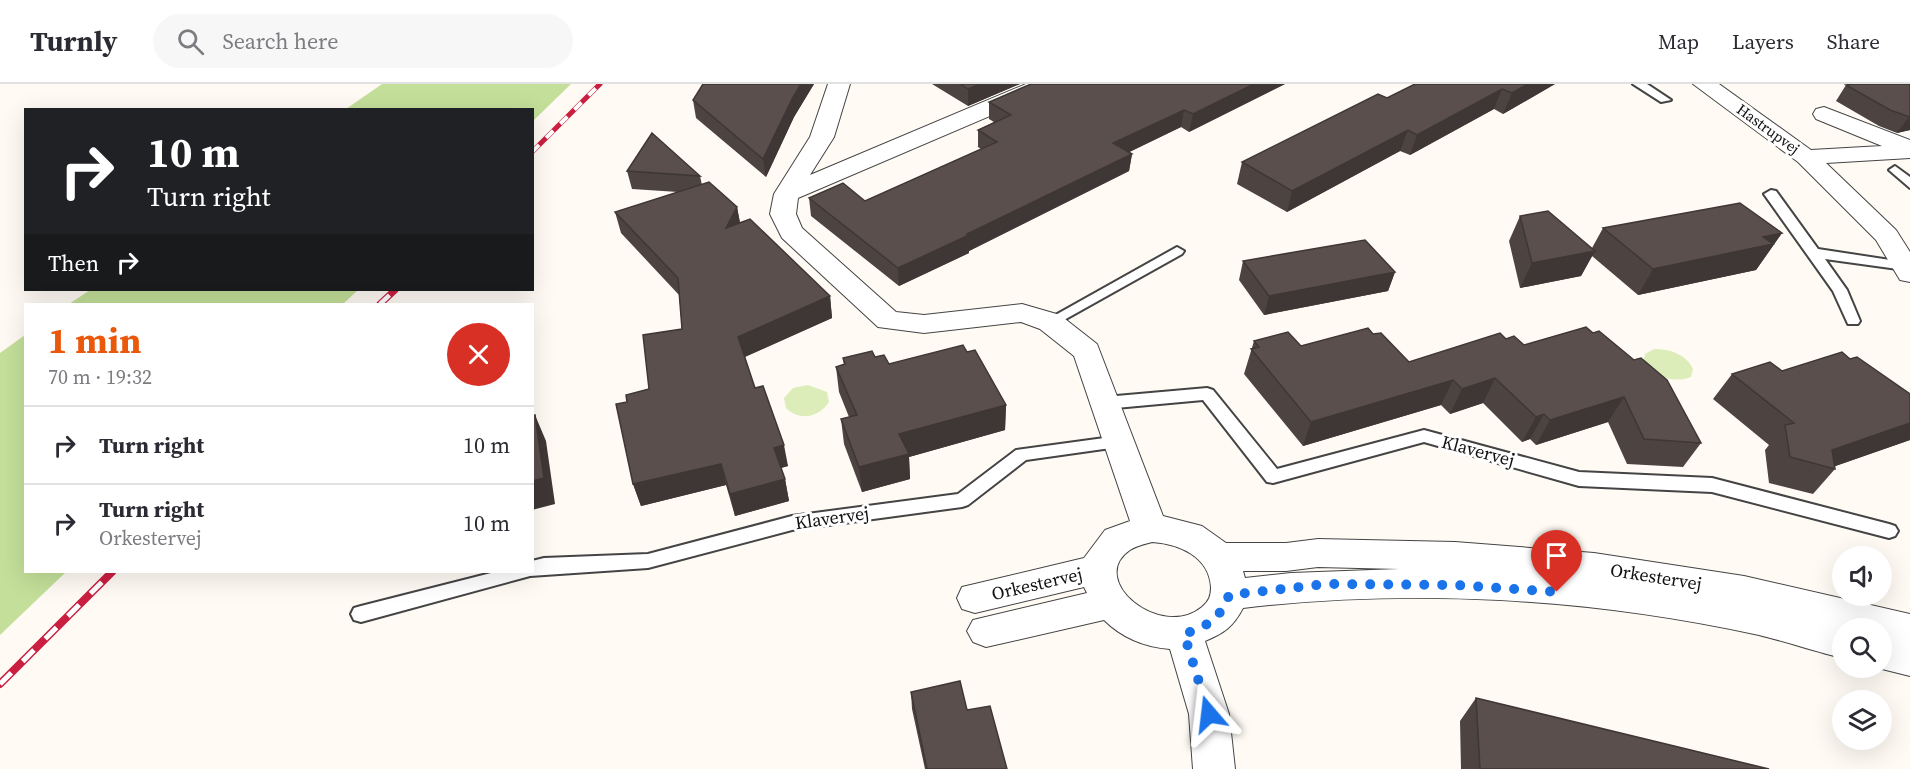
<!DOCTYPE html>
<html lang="en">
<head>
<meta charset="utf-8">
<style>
  :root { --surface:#fff; --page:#f7f7f7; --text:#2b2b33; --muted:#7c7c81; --line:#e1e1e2; --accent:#ea580c }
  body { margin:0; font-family:"Source Serif 4",serif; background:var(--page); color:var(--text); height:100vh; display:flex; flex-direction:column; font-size:22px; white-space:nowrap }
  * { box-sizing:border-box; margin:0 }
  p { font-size:20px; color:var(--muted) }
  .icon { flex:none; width:33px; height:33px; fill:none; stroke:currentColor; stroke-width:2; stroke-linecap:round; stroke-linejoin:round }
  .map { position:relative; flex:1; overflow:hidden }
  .side { position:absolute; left:24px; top:219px; width:510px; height:270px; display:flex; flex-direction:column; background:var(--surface); border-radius:0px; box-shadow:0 6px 24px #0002 }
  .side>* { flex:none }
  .banner { position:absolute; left:24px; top:24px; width:510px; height:183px; border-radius:0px; box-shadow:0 6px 24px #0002; background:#202124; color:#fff; overflow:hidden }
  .controls { position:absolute; left:1832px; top:462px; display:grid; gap:12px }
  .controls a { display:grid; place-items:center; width:60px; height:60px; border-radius:50%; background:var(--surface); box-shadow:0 6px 24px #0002; font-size:30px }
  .pin { position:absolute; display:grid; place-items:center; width:51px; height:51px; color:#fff; margin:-62px -26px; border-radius:50% 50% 50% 0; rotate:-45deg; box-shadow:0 0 6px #0007 }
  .pin .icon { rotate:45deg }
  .me { position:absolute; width:66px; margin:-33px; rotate:343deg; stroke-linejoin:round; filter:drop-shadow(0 0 4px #0008) }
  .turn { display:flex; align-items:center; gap:21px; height:126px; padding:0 24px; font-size:27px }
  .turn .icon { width:78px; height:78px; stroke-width:2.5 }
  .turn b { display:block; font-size:42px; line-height:51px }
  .then { display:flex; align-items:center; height:57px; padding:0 24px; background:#0003; gap:12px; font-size:22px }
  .round { display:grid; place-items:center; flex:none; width:63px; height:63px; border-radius:32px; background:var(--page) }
  .summary { display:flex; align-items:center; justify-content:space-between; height:102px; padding:0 24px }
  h1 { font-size:36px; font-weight:700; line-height:45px; color:var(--accent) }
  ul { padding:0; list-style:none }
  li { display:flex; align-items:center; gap:18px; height:78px; padding:0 24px; border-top:2px solid var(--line) }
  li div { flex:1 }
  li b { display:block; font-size:22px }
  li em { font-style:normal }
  header { display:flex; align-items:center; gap:36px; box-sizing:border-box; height:84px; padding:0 30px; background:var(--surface); border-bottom:2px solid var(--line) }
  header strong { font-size:28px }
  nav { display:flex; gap:33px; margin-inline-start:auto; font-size:21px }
  .search { width:420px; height:54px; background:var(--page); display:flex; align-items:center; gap:15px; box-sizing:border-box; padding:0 21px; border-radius:33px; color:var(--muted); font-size:22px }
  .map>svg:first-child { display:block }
  .green { fill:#dcedba }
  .forest { fill:#c3df99 }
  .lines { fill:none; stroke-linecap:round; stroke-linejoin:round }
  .service-casing { stroke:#444; stroke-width:4 }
  .minor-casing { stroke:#444; stroke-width:2 }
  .service { fill:#fff; fill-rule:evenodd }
  .minor { fill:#fff; fill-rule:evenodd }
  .rail-far2-casing { stroke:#ca1f41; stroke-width:5 }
  .rail-far1-casing { stroke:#ca1f41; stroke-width:7 }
  .rail-casing { stroke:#ca1f41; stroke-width:8 }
  .rail-far2 { stroke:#fff; stroke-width:4; stroke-dasharray:10; stroke-linecap:butt }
  .rail-far1 { stroke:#fff; stroke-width:4.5; stroke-dasharray:13; stroke-linecap:butt }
  .rail { stroke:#fff; stroke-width:5; stroke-dasharray:16; stroke-linecap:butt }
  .wall { fill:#4d4441 }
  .shaded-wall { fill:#3f3735 }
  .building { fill:#5a4f4c; stroke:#3f3735; stroke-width:1.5 }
  .route { stroke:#1a73e8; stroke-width:10; stroke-dasharray:0 18 }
  .labels { text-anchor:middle; stroke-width:6; stroke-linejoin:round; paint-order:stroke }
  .far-street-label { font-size:15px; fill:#111; stroke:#fff }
  .street-label { font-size:18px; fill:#111; stroke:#fff }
</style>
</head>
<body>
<header>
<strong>Turnly</strong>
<div class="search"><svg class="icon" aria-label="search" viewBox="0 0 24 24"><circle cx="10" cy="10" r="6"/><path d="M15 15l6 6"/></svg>Search here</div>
<nav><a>Map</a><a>Layers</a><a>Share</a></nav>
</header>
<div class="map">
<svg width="1910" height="685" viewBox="0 0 1910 685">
  <rect width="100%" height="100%" fill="#fffbf4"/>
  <path class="green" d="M1654,265C1670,265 1686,270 1693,285L1691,293C1675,300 1649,292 1644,275L1645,270Z
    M808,301L827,308L829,318C819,334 799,337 786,324L784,314L793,304Z"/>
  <path class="forest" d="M382,0H571L533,37L532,26L346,25Z
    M90,206H358L343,220H69Z
    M25,251L26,488H66L0,551V269Z"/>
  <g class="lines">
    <g class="service-casing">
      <path id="service" d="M1633,0H1647L1671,16L1661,18Z
        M1895,82L1910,93V104L1889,86Z
        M1771,106L1776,107L1818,165L1910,179V185L1905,186L1825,175L1847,206L1860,237L1858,240H1848L1833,207L1764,110Z
        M1177,163L1184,167L1182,170L1055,241H1045L1043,238Z
        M1207,304L1213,306L1277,385L1424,346L1579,388L1712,394L1889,440L1895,442L1898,447L1895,452L1889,454L1712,408L1579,402L1424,358L1273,399L1267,398L1203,316L1105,325L1097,319L1105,313Z
        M1119,352L1125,354L1127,358L1125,362L1026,376L968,421L962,423L792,446L648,484L530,492L361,538L354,536L351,530L354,524L361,522L495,488H532V477L544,474L648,470L792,432L958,410L1016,366Z"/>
    </g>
    <g class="minor-casing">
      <path id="minor" d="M828,0H850L834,53L810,91L1026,0H1056L1053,5L798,114L796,130L802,144L896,228L924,231L1022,220L1060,231L1097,260L1163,432L1202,442L1226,459H1286L1318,455L1455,458L1594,469L1744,492L1910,530V592L1878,584H1881V544H1842V574C1814,567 1787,558 1759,551C1591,514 1412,504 1243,524C1233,543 1224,549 1205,557L1229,630L1235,685H1193L1189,630L1170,565C1145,563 1122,554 1104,536L986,563L973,558L967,547L973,536L1087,509L1084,503L975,529L962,525L957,514L962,503L1084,474L1105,446L1130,437L1074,272L1040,245L1021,238L924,249L878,243L782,154L770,130L774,110L810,53ZM1152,458C1179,460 1209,472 1211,503C1211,512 1209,517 1202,523C1161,557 1086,496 1130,466C1136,462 1145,460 1152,458ZM1318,483L1399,485L1291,489L1245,494L1243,487H1286Z
        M1693,0H1719L1811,66L1882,62L1816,35L1813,30L1816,25L1824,23L1910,56V74L1826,79L1896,146L1910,168V198L1900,196L1876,156L1798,78Z"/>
    </g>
    <use href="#service" class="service"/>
    <use href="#minor" class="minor"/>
    <g class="rail-far2-casing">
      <path id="rail-far2" d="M532,68L600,0"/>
    </g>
    <g class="rail-far1-casing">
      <path id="rail-far1" d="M380,220L395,206"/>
    </g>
    <g class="rail-casing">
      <path id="rail" d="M0,600L112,488"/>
    </g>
    <use href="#rail-far2" class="rail-far2"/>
    <use href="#rail-far1" class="rail-far1"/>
    <use href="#rail" class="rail"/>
  </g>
  <path class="wall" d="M703,0H814L794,33L766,93L696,34L693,16Z
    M932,0H1020L968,22Z
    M1285,0L1189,48L1181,43L1129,68L1132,70L1129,87L969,167V169L899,202L811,132L809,114L865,117L981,65L978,63V46L994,38L989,35V18Z
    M1555,0L1503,30L1494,25L1410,71L1400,67L1287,128L1237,100L1242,78L1387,14Z
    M1910,0V46L1897,49L1879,42L1836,17L1846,1Z
    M627,87L700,92L702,101L737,123L740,139L830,212L832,234L745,273L755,304L788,382L781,384L785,395L789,417L735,432L726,401L641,422L633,400L627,318L649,305L682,245L679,211L621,149L615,128L678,108L632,105Z
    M1520,132L1592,164L1603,144L1782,149L1756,186L1638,211L1592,172L1581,192L1520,204L1509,157Z
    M1243,177L1395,188L1388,207L1264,231L1239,196Z
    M1586,243L1701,359L1683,383L1627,380L1608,338L1536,361L1530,355L1522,358L1483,319L1450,330L1441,321L1303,362L1244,290L1254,257L1301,262L1373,250L1409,278L1506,255L1524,261Z
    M967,268L1006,321L1005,346L909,373L910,395L862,408L844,360L841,335L849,333L839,308L836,283L844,281L843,274L875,273L889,280Z
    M1782,287L1910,356L1835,382V385L1813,410L1769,399L1765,366L1769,361L1713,315L1732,290Z
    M911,608L967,626L1007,685H925L912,625Z
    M1476,614L1769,685H1461L1460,637Z"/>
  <path class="shaded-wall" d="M801,0H814L794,33L766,93L763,75L792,15Z
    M980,0H1020L968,22V5Z
    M1254,0H1285L1189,48L1193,30Z
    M1528,0H1555L1503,30L1512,9Z
    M1502,5L1494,25L1410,71L1417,51Z
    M1184,26L1181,43L1111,77L1113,59Z
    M1909,33H1910V46L1897,49Z
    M1408,46L1400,67L1287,128L1292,107Z
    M1132,70L1129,87L969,167V169L899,202L898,184Z
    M737,123L741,144H726Z
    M1782,149L1756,186L1638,211L1653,185L1763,153Z
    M1595,167L1581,192L1520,204L1532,179Z
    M1395,188L1388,207L1264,231L1269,212Z
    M830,212L832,234L742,274L738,253Z
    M1495,294L1483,319L1450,330L1462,305Z
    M1453,296L1441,321L1303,362L1311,338Z
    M1624,313L1608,338L1536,361L1550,336Z
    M1006,321L1005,346L909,373L910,395L862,408L859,383L899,350Z
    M1544,330L1530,355L1522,358L1536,333Z
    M535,331L546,357L555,420L532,426V397Z
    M1910,339V356L1830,384L1832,366Z
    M784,361L788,382L777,385L774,364Z
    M721,380L726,401L641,422L633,400Z
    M785,395L789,417L735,432L730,410Z"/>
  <path class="building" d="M703,0H801L792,15L763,75L693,16Z
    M960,0H980L968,5Z
    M1031,0H1254L1193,30L1184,26L1113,59L1132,70L967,150L969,151L898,184L809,114L843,99L865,117L997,58L978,46L1011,31L989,18Z
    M1415,0H1528L1512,9L1502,5L1417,51L1408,46L1292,107L1242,78L1378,10L1387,14Z
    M1853,0H1910V33L1890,26L1846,1Z
    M652,49L700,92L627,87Z
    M709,98L737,123L726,144L750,135L830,212L738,253L755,304L763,302L784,361L774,364L785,395L730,410L721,380L633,400L616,320L627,318L626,311L649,305L643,251L682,245L678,194L615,128Z
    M1740,119L1782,149L1763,153L1773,160L1653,185L1603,144Z
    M1548,127L1595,167L1532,179L1520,132Z
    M1365,156L1395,188L1269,212L1243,177Z
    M1586,243L1593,249L1599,247L1634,276L1641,274L1667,296L1701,359L1644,355L1624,313L1550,336L1544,330L1536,333L1495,294L1462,305L1453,296L1311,338L1251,265L1259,263L1254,257L1288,248L1301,262L1368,244L1373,250L1381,249L1409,278L1500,249L1506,255L1514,252L1524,261Z
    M963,261L967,268L975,266L1006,321L899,350L909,370L859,383L841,335L857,331L836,283L845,280L843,274L872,267L875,273L884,271L889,280Z
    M1842,268L1850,275L1857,273L1910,310V339L1832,366L1835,385L1790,373L1785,341L1794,339L1732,290L1770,278L1782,287Z
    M535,331L544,394L532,397V332Z
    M960,597L967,626L990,622L1007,685H927L911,608Z
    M1476,614L1769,685H1480Z"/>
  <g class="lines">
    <path class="route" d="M1209,630L1184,550C1207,543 1221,534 1229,511L1326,500L1455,501L1557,508"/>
  </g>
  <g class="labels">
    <g class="far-street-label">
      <text transform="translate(1768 45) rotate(36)" y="5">Hastrupvej</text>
    </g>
    <g class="street-label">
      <text transform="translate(1478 367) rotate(15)" y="6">Klavervej</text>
      <text transform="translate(832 434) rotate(-8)" y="6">Klavervej</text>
      <text transform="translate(1656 493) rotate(9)" y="6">Orkestervej</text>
      <text transform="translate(1037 500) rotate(-13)" y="6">Orkestervej</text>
    </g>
  </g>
</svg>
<div class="controls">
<a><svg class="icon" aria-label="sound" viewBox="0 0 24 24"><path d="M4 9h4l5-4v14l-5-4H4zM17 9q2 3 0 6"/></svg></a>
<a><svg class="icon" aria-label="search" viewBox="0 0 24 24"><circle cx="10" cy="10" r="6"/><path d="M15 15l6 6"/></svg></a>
<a><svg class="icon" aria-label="layers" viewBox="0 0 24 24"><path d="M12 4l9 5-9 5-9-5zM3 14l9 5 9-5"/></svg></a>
</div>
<div class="pin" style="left:1557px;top:508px;background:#d93025"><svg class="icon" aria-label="arrive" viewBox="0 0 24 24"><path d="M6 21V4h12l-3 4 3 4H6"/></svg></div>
<svg class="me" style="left:1209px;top:630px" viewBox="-20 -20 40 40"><path d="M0-17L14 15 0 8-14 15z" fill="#1a73e8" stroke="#fff" stroke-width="4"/></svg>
<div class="banner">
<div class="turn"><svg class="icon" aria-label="right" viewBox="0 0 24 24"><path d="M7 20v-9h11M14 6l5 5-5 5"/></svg><div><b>10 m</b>Turn right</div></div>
<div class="then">Then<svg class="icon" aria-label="right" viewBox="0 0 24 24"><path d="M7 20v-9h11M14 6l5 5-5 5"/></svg></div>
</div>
<section class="side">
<div class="summary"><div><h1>1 min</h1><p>70 m · 19:32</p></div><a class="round" style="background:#d93025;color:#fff"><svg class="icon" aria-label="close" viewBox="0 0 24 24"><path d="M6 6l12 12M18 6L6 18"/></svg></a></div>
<ul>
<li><svg class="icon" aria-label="right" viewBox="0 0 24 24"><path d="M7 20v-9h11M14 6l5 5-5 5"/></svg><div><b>Turn right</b></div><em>10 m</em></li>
<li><svg class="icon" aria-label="right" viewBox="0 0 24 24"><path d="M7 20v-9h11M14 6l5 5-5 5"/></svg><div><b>Turn right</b><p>Orkestervej</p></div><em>10 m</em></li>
</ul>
</section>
</div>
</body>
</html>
